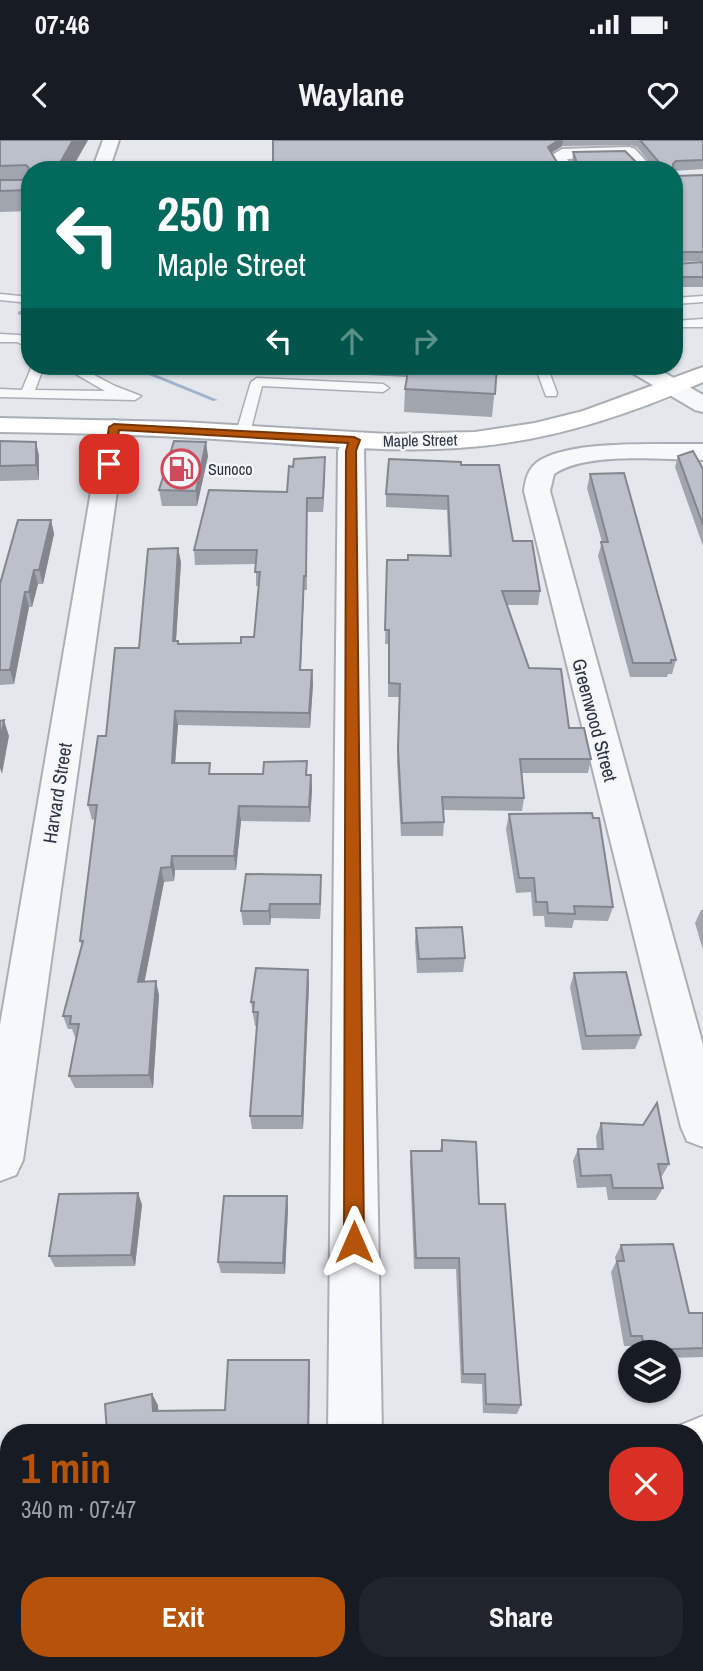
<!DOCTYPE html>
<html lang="en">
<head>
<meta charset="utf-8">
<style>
  :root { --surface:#171b24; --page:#20242c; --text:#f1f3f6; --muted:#9ea1a6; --accent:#b45309 }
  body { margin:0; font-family:"Archivo Narrow",sans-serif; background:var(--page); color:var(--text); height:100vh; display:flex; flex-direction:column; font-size:26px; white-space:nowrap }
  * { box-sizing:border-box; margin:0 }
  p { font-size:23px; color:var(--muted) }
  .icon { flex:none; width:38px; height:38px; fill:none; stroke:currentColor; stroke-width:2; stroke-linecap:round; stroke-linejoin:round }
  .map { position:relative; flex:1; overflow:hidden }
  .details { position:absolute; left:0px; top:1284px; width:704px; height:247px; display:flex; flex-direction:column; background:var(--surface); border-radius:28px 28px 0 0; box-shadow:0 2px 5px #0004 }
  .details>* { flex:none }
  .top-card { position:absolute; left:21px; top:21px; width:662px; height:214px; border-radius:28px; box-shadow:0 2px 5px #0004; background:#00695c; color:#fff; overflow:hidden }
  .buttons { position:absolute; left:618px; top:1200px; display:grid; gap:14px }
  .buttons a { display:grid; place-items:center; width:63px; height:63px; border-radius:50%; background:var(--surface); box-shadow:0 2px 5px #0004; font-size:35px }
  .pin { position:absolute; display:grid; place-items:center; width:60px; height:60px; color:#fff; margin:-30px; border-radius:14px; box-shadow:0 4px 10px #0006 }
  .me { position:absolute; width:77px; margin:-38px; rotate:0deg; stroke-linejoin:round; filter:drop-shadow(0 0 5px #0008) }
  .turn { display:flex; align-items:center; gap:24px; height:147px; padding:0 21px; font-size:32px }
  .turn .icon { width:91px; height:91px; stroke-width:2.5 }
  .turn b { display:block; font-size:49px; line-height:60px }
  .lanes { display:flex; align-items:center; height:66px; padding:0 21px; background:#0003; justify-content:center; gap:35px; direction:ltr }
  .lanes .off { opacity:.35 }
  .round { display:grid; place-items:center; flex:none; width:74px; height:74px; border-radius:28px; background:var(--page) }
  .summary { display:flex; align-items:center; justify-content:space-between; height:119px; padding:0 21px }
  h1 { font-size:42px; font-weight:700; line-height:52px; color:var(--accent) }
  .button { display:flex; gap:14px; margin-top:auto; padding:14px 21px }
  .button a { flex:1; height:80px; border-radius:28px; background:var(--accent); color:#fff; font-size:28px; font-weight:700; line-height:80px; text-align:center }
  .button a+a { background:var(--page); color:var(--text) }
  .status { display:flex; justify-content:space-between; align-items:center; height:49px; padding:0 35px; background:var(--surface); direction:ltr }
  .status svg { height:19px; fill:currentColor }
  header { display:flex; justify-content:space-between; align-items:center; height:91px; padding:0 21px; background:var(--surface); font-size:32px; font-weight:700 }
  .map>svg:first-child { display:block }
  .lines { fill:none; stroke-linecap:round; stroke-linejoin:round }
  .stream { fill:#9fb4cc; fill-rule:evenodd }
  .lane-casing { stroke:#a9aeb7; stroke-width:3 }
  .street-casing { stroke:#a9aeb7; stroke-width:4 }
  .secondary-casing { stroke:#a9aeb7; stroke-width:4 }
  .lane { fill:#f7f8fa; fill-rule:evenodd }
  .street { fill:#f7f8fa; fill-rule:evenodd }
  .secondary { fill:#fff; fill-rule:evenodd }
  .wall { fill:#a1a5ae; fill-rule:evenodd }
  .shaded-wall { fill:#83868d }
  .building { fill:#bbc0ca; stroke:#83868d; stroke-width:2 }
  .route { fill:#b45309; stroke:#753606; stroke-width:2 }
  .labels { text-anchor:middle; stroke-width:5; stroke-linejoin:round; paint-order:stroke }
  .far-street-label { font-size:16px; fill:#2b3445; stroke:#f4f6f9 }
  .far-poi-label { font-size:16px; fill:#2b3445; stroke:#f4f6f9; text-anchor:start }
  .street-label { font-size:19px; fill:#2b3445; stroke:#f4f6f9 }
</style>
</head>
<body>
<div class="status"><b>07:46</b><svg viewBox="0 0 49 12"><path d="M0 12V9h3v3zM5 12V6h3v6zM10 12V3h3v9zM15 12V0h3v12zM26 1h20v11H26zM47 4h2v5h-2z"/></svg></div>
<header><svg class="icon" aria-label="back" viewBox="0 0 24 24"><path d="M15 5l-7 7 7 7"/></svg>Waylane<svg class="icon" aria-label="heart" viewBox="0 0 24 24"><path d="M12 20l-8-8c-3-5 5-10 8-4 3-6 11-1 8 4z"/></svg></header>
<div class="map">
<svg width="703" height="1531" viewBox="0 0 703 1531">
  <rect width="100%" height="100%" fill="#e4e7ec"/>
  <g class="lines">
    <path class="stream" d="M20,171L30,174V178L18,174V172Z
      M127,226H135L218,260L213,261Z"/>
    <g class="lane-casing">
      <path id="lane" d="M0,154L30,157V163L0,160Z
        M703,156V162L674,164V158Z
        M703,179V187H674V181Z
        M0,194L19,195L30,199V208L17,202H0Z
        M32,226H44L35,250L105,251L62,226H77L115,246L141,256L135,260L0,257V249L22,250Z
        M180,226H218V230C210,236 188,232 180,226Z
        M535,226H547L557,253L556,256H546Z
        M257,238L383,244L389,248L383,252L262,246L250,293L248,296H238L236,293L251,242Z"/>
    </g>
    <g class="street-casing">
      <path id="street" d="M103,0H119L109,30H92Z
        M629,7L635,9L654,30H636L625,17L567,19L574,30H557L549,17L562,9Z
        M626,226H653L703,255V272L695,270L629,231Z
        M114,280L123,282L126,287L23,1020L16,1035L0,1041V885L102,287L105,282Z
        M354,293L363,295L366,300L364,311L382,1293H328L338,311L345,295Z
        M703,304V320C662,320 588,311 554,334L550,351L703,905V1007L687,1001L681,987L524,351C525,342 527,333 533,326C558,298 665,305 703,304Z"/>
    </g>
    <g class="secondary-casing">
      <path id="secondary" d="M703,227V242C640,270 574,293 505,303C419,316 331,306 245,301C163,295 82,293 0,292V278L182,282L388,294L475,292L535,283L583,271Z
        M703,1276V1330L695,1333V1293H673L676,1287Z
        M140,1522H216L213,1531H137Z"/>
    </g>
    <use href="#lane" class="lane"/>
    <use href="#street" class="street"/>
    <use href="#secondary" class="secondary"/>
  </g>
  <path class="wall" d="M0,0H88L71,30H30V71L0,72Z
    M273,0H703V29L674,31L273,23ZM630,5L637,7L651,24H638L573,12L572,23L558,24L551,13L562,6Z
    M674,34L676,36L703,35V121L676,122V124L703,122V147H674Z
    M269,226H497L492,277L404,272L405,249L407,237L269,230Z
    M0,301L36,302L39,316V340L0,341Z
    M208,316L197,366H162L159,350Z
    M678,316L703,329V406L675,327Z
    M461,325L513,401L540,451L538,465H507L529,528L569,588L591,619L588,633H522L524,658L522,671L443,670L444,682L443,696H401L397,622L400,557H388V504H385L387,420H408L449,416L447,370L386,367V354Z
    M325,331L323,372H307V450H304L301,530H312L313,544L310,588L178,585L175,623L211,634H263L307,621V635H311L312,649L310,682L241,681L236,730H175L174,741L164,742L144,842L159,855L153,948H75L69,936L77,897H75L72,889H68L63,876L82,806L80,801L95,679L92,680L88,665L106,596L139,508L181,422L176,501L179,504L241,503L254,497L259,446H256V424L195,425L194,410L287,352Z
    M590,334L676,520L672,534H668L667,537H630L598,416L602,402L587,348Z
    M51,380L54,394L43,444H38L32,467H29L14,544L0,545V444Z
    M509,674L613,767L608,781L574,780L572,788L545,787L544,776H533L531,752L516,753L506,689Z
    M321,750L320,779L271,778L270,785H243L241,771Z
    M701,770H703V810L695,783Z
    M416,788L465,818L463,832L417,833L415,802Z
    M574,833L641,895L635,909L582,910L570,847Z
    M309,844L303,989H252L250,976L257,886H255L251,862Z
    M601,983L669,1024L662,1036H661L663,1048L656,1060H608L606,1047L577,1048L573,1021L578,1009H597L596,996Z
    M442,1000L479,1064L521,1265L517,1274L483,1273L482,1244L461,1243L456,1129H414L410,1023L411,1011H440Z
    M138,1053L142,1065L135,1126L55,1127L49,1116Z
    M287,1056L288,1068L285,1134L221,1133L218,1122Z
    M621,1105L689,1173H703V1217L668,1218V1213H636L635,1206H624L611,1132L616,1122L615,1117Z
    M703,1399V1478H695V1400Z
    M529,1524L598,1531H525L524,1527Z"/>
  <path class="shaded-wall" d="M73,0H88L71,30H56Z
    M559,0H563L562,6L546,16L548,7Z
    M36,302L39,316V340L36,325Z
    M206,302L208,316L197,366L196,351Z
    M325,317V331L323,372V358Z
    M51,380L54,394L43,444L39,430Z
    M178,408L181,422L175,515L173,501Z
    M34,430L38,444L32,467L29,452Z
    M304,436V450L300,544V530Z
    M25,452L29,467L14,544L10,530Z
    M312,530L313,544L310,588L309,573Z
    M175,571L178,585L174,638L172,623Z
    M4,580L9,596L2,634L0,628V601Z
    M311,635L312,649L310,682L309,667Z
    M239,666L241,681L236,730L234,716Z
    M172,716L175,730L174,741L171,727Z
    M161,728L164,742L142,855L138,842Z
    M321,735V750L320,779V764Z
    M270,764L271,778L270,785L269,771Z
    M308,830L309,844L303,989L302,976Z
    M156,841L159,855L153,948L149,935Z
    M138,1053L142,1065L135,1126L131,1115Z
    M287,1056L288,1068L285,1134L283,1123Z
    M309,1220L310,1231L309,1293H308Z
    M152,1254L158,1265L159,1281L153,1271Z"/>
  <path class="building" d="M0,0H73L56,30H30V50L0,51V40H26L29,28L26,25L0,26Z
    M273,0H559L548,7L558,24L577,23L573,12L625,11L638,24H656L658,21L640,0H703V20L676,21L673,24V30H150L152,27L273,23Z
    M674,34L676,36L703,35V112H676L674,115Z
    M674,116L676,124L703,122V137H674Z
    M409,226H497L495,254L405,249Z
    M0,301L36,302V325L0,326Z
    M174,301L206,302L196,351L159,350Z
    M693,311L703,329V385L678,316Z
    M325,317L323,358H307L306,436H304L300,530H312L309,573L175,571L172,623H210L209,634H263L264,622L307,621L306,635H311L309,667L239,666L234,716H172L171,727L161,728L138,842L156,841L149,935L69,936L79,884H70L71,876H63L83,801H80L97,665H88L98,596H106L115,508H139L148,409L178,408L173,501H178V504L241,503V497H254L260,432H255L257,410H194L209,350L287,352L289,326L293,327L294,319Z
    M389,319L461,322V325H499L513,401H532L540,451H502L529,528L561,529L569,588H584L591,619H520L524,658L442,657L444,682L402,683L398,608L400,544L389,543V490H385L387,420H408V415L451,416L448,356L386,354Z
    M624,333L676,520H671V523H633L601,402H608L590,334Z
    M18,380H51L39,430H34L29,452H25L10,530H0V444Z
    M4,580L0,601V581Z
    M592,673L593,678H599L613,767L574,766L575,774L548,773L547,762H536L534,738H519L509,674Z
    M246,734L321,735L320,764H270L269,771H241Z
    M462,787L465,818L419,819L416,788Z
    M256,828L308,830L302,976H250L258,872H253L254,862H251Z
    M626,832L641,895L586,896L574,833Z
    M657,963L669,1024H658L663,1048H613L611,1035L581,1036L578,1009H603L601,983L643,985Z
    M442,1000L476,1002L479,1064H505L521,1265L486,1264L485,1234H463L459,1118H416L411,1011H442Z
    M138,1053L131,1115L49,1116L59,1054Z
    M224,1056H287L283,1123L218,1122Z
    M673,1104L689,1173H703V1208L644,1210L642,1196H631L617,1121H624L621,1105Z
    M228,1220H309L308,1293H107L105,1264L152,1254L153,1271L225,1270Z
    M703,1399V1474H695V1400Z
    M545,1522H597L598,1531H530L529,1524Z"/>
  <path class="route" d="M114,284L354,297L360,300L356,311L364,1102L361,1109L354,1112L347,1109L344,1102L346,311L348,303L119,290L114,324L109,328L103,324L109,287Z"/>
  <defs>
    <g id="fuel-ring" transform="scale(2.0125)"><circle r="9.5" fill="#f4f6f9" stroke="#d1495b" stroke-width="1.5"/><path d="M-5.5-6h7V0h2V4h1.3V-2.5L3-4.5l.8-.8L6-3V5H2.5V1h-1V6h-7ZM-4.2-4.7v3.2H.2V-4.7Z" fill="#d1495b"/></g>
  </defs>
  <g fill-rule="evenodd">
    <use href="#fuel-ring" x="181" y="329"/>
  </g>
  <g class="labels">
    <g class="far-street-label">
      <text transform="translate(420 300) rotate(-1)" y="6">Maple Street</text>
    </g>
    <g class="far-poi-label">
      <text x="208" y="335">Sunoco</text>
    </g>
    <g class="street-label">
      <text transform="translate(595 580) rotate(75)" y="7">Greenwood Street</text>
      <text transform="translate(57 653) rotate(-81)" y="7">Harvard Street</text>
    </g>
  </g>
</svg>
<div class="buttons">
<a><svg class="icon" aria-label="layers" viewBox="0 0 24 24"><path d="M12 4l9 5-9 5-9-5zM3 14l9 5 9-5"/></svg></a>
</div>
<div class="pin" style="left:109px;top:324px;background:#d93025"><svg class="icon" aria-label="arrive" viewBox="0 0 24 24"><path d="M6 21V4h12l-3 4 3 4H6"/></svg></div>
<svg class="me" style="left:354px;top:1102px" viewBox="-20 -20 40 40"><path d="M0-17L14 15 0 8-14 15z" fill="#b45309" stroke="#fff" stroke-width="4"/></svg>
<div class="top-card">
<div class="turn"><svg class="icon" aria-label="left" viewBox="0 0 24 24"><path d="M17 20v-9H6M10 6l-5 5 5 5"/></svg><div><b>250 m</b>Maple Street</div></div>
<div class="lanes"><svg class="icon" aria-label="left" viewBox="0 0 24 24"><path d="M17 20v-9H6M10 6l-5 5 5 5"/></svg><svg class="icon off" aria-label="ahead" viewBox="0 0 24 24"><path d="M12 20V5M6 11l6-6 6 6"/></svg><svg class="icon off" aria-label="right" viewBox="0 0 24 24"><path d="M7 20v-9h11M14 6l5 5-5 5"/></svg></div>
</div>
<section class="details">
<div class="summary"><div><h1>1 min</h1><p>340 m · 07:47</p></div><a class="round" style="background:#d93025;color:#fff"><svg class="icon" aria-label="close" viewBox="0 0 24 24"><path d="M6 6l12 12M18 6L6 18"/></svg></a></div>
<div class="button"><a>Exit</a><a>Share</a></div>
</section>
</div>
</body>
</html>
